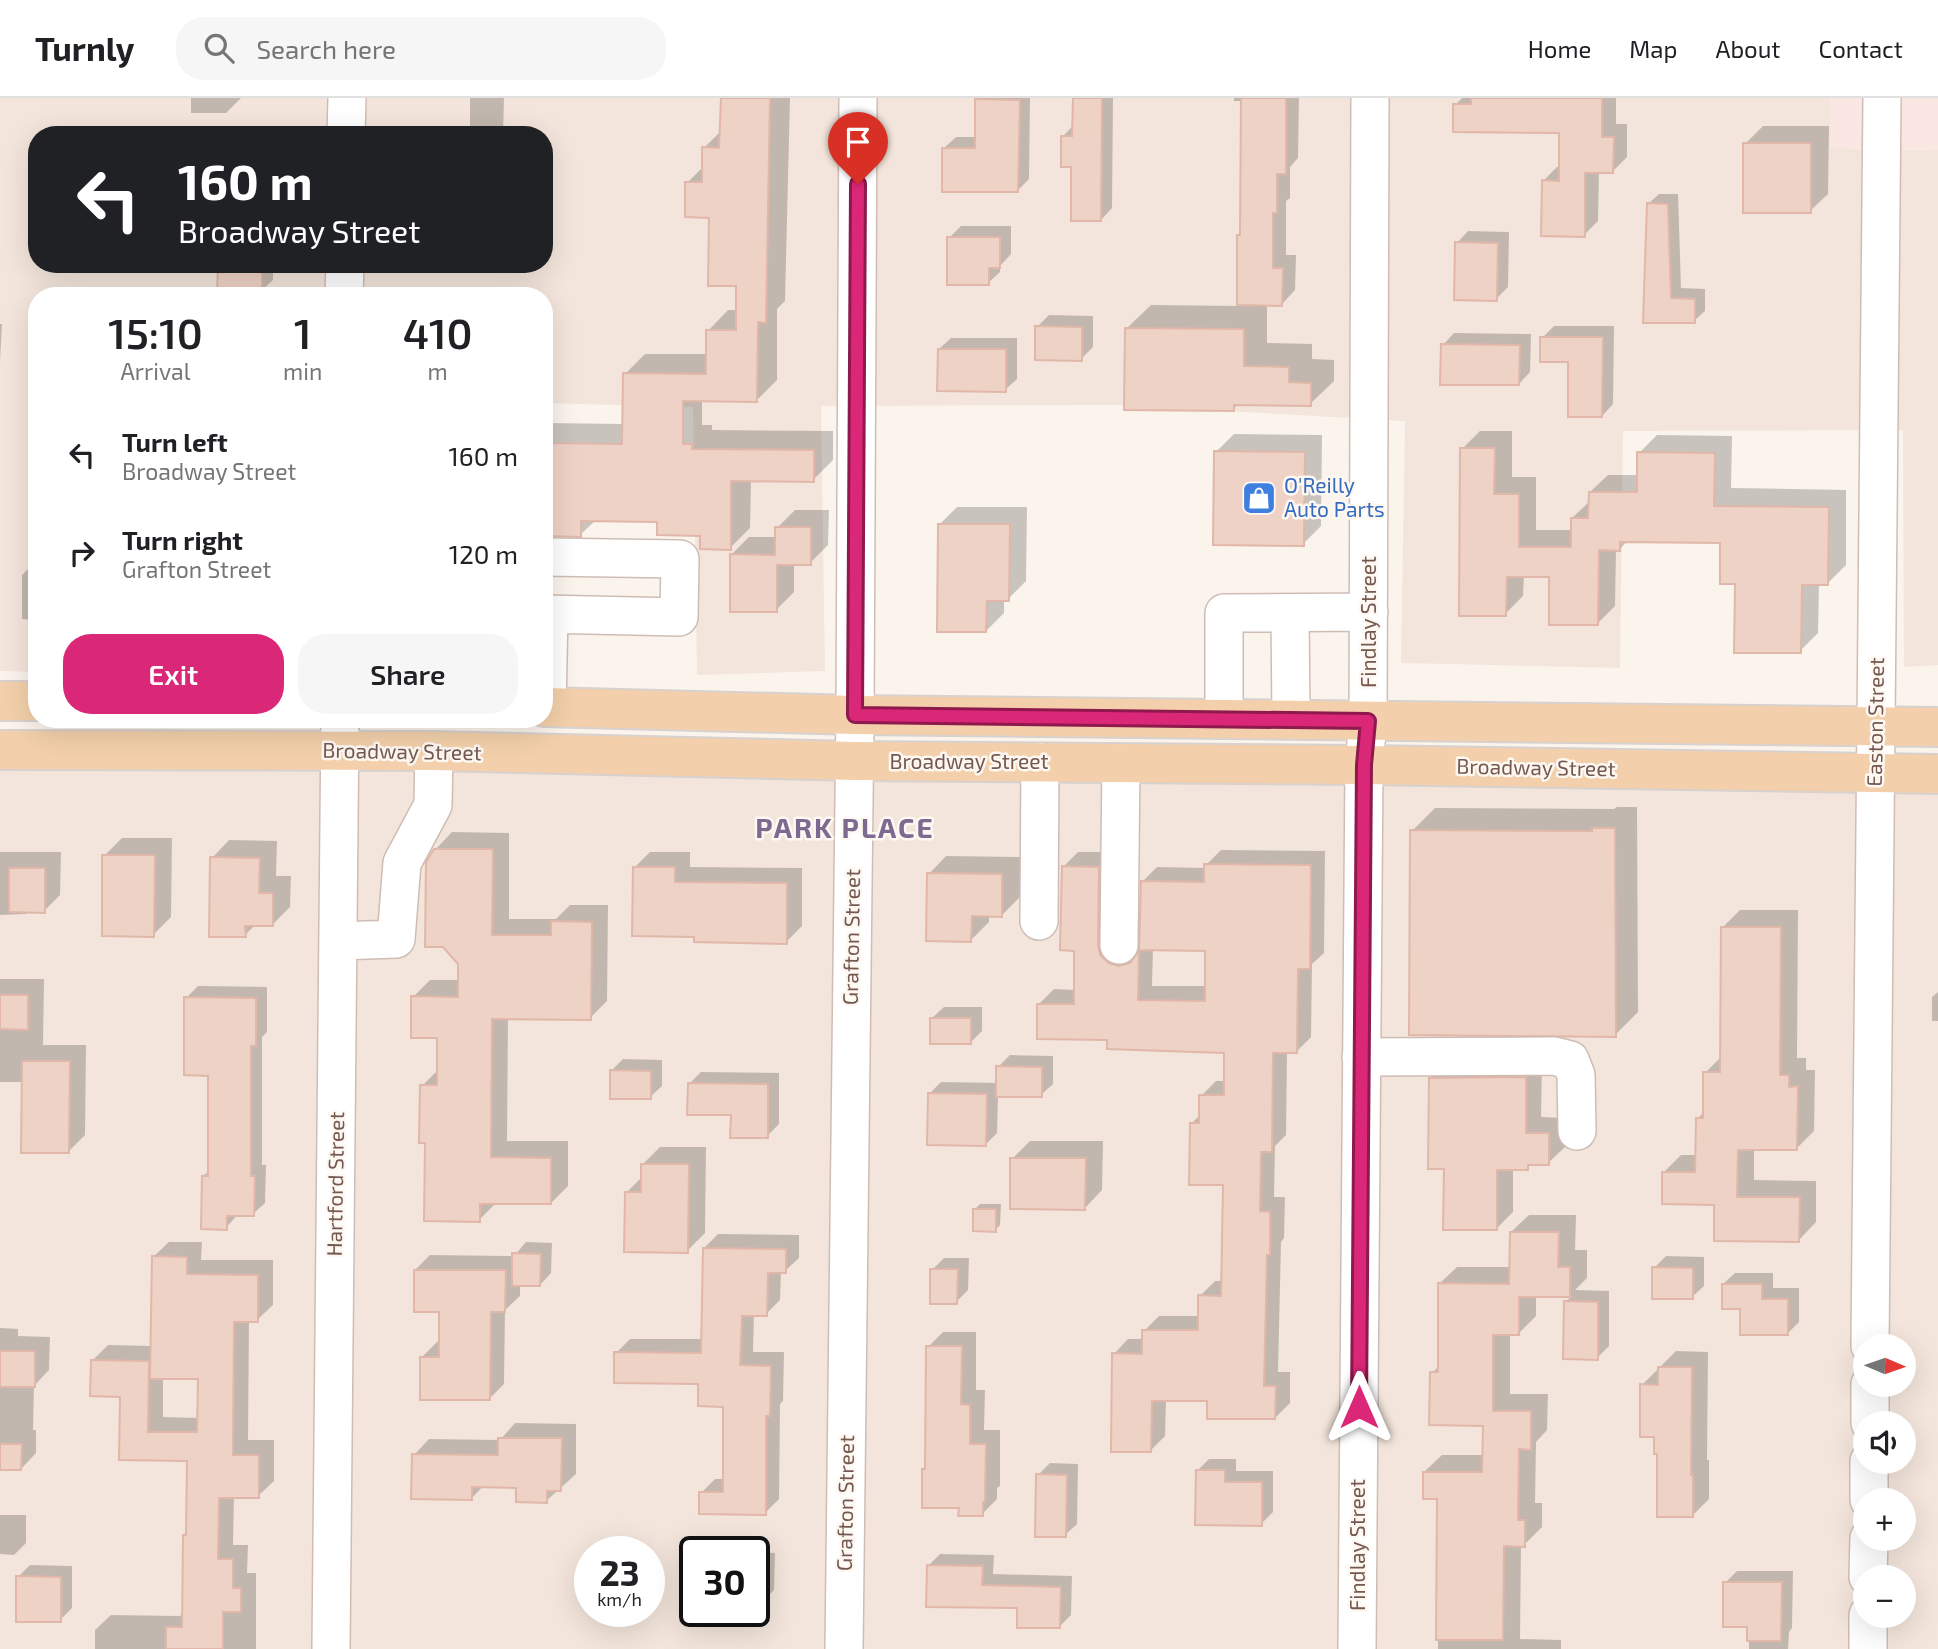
<!DOCTYPE html>
<html lang="en">
<head>
<meta charset="utf-8">
<style>
  :root { --surface:#fff; --page:#f6f6f6; --text:#202124; --muted:#757577; --line:#e0e0e0; --accent:#db2777 }
  body { margin:0; font-family:"Exo 2",sans-serif; background:var(--page); color:var(--text); height:100vh; display:flex; flex-direction:column; font-size:26px; white-space:nowrap }
  * { box-sizing:border-box; margin:0 }
  p { font-size:23px; color:var(--muted) }
  .icon { flex:none; width:38px; height:38px; fill:none; stroke:currentColor; stroke-width:2; stroke-linecap:round; stroke-linejoin:round }
  .map { position:relative; flex:1; overflow:hidden }
  .side { position:absolute; left:28px; top:189px; width:525px; height:441px; display:flex; flex-direction:column; background:var(--surface); border-radius:28px; box-shadow:0 7px 28px #0002 }
  .side>* { flex:none }
  .banner { position:absolute; left:28px; top:28px; width:525px; height:147px; border-radius:28px; box-shadow:0 7px 28px #0002; background:#202124; color:#fff; overflow:hidden }
  .needle { width:46px; rotate:92deg }
  .buttons { position:absolute; left:1853px; top:1236px; display:grid; gap:14px }
  .buttons a { display:grid; place-items:center; width:63px; height:63px; border-radius:50%; background:var(--surface); box-shadow:0 7px 28px #0002; font-size:35px }
  .speed { position:absolute; left:574px; top:1438px; display:flex; gap:14px; font-size:35px; font-weight:700; text-align:center }
  .speed>* { display:grid; place-content:center; width:91px; height:91px; border-radius:50%; background:var(--surface); box-shadow:0 7px 28px #0002; line-height:1 }
  .speed small { font-size:18px; font-weight:400 }
  .speed .limit { border:4px solid #111; border-radius:10px; background:#fff; color:#111 }
  .pin { position:absolute; display:grid; place-items:center; width:60px; height:60px; color:#fff; margin:-72px -30px; border-radius:50% 50% 50% 0; rotate:-45deg; box-shadow:0 0 7px #0007 }
  .pin .icon { rotate:45deg }
  .me { position:absolute; width:77px; margin:-38px; rotate:0deg; stroke-linejoin:round; filter:drop-shadow(0 0 5px #0008) }
  .turn { display:flex; align-items:center; gap:24px; height:147px; padding:0 35px; font-size:32px }
  .turn .icon { width:91px; height:91px; stroke-width:2.5 }
  .turn b { display:block; font-size:49px; line-height:60px }
  .eta { display:flex; justify-content:space-evenly; align-items:center; height:119px; text-align:center }
  .eta b { font-size:42px; font-weight:600; line-height:49px }
  .cta { display:flex; gap:14px; margin-top:auto; padding:14px 35px }
  .cta a { flex:1; height:80px; border-radius:28px; background:var(--accent); color:#fff; font-size:28px; font-weight:600; line-height:80px; text-align:center }
  .cta a+a { background:var(--page); color:var(--text) }
  ul { padding:0; list-style:none }
  li { display:flex; align-items:center; gap:21px; height:98px; padding:0 35px }
  li div { flex:1 }
  li b { display:block; font-size:26px }
  li em { font-style:normal }
  header { display:flex; align-items:center; gap:42px; box-sizing:border-box; height:98px; padding:0 35px; background:var(--surface); border-bottom:2px solid var(--line) }
  header strong { font-size:33px }
  nav { display:flex; gap:38px; margin-inline-start:auto; font-size:24px }
  .search { width:490px; height:63px; background:var(--page); display:flex; align-items:center; gap:18px; box-sizing:border-box; padding:0 24px; border-radius:28px; color:var(--muted); font-size:26px }
  .map>svg:first-child { display:block }
  .residential { fill:#f3e5db; fill-rule:evenodd }
  .commercial { fill:#fae6e2 }
  .shadow { fill:#0003; fill-rule:evenodd }
  .building { fill:#efd2c6; stroke:#e0b7a8; stroke-width:2 }
  .lines { fill:none; stroke-linecap:round; stroke-linejoin:round }
  .minor-casing { stroke:#cfbdb5; stroke-width:40 }
  .major-casing { stroke:#d8d1ce; stroke-width:42 }
  .minor { stroke:#fff; stroke-width:37 }
  .major { stroke:#f3d0ab; stroke-width:38 }
  .route-casing { stroke:#8e194d; stroke-width:18 }
  .route { stroke:#db2777; stroke-width:12 }
  .labels { text-anchor:middle; stroke-width:5; stroke-linejoin:round; paint-order:stroke }
  .shop-label { font-size:21px; fill:#366cbe; stroke:#fef8f3; text-anchor:start }
  .street-label { font-size:21px; fill:#755950; stroke:#fef8f3 }
  .district-label { font-size:28px; font-weight:bold; letter-spacing:2px; fill:#7e6990; stroke:#fef8f3 }
</style>
</head>
<body>
<header>
<strong>Turnly</strong>
<div class="search"><svg class="icon" aria-label="search" viewBox="0 0 24 24"><circle cx="10" cy="10" r="6"/><path d="M15 15l6 6"/></svg>Search here</div>
<nav><a>Home</a><a>Map</a><a>About</a><a>Contact</a></nav>
</header>
<div class="map">
<svg width="1938" height="1551" viewBox="0 0 1938 1551">
  <rect width="100%" height="100%" fill="#fbf4ed"/>
  <path class="residential" d="M0,0H1830V50L1938,52V567L1904,569L1903,332L1623,333L1620,570L1401,565L1405,323L1121,307L821,308L825,573L697,577L693,309L544,305V198H37V574L0,573ZM37,37H544V166H37Z
    M0,669L877,673L1938,686V1551H0ZM1866,1248H1904V1286H1866ZM1866,1325H1904V1363H1866ZM1866,1402H1904V1440H1866ZM590,1454H649V1514H590ZM695,1454H754V1514H695ZM1866,1479H1904V1517H1866Z"/>
  <path class="commercial" d="M1830,0H1938V52L1830,50Z"/>
  <path class="shadow" d="M191,0H241L226,15H191Z
    M470,0H504L503,37H470Z
    M722,0H790L785,203L777,211V282L756,303L702,302V327H712V332L833,333V362L813,382L751,381L750,430L730,450L702,436L659,422H596L580,437L544,436V325L624,326L625,276L645,256H708V233L728,212H738V186L710,118L687,85L704,68V50L721,33Z
    M977,0H1030L1029,81L1018,92L944,50L956,39H977Z
    M1075,0H1113L1112,110L1101,122L1073,67L1063,38L1074,27Z
    M1234,0H1299L1298,60L1290,69V100L1286,103V157H1296L1295,192L1282,206H1267V245L1312,246V261L1334,262V283L1310,306H1239L1233,311L1127,230L1151,207L1239,208V137L1242,134L1243,3H1234Z
    M1462,0H1616V26H1627V59L1613,73H1599L1598,123L1584,137L1543,83L1557,69H1561V33L1455,7Z
    M1763,28H1829L1828,96L1810,113L1745,46Z
    M245,31L276,32V37H239Z
    M37,46V95H34V49Z
    M1659,96H1678L1681,190L1705,191V213L1694,223H1645L1648,106Z
    M961,128H1011V156L1000,168V174L988,185L949,140Z
    M1468,133L1509,134L1508,189L1496,201L1457,145Z
    M219,166H273V182L261,193Z
    M1049,217L1093,218V249L1081,261L1037,229Z
    M0,226H2L0,264Z
    M1554,228H1614L1613,306L1602,318L1570,262L1542,240Z
    M1454,235L1531,236L1530,274L1519,286L1443,247Z
    M951,240H1017V281L1005,292L939,251Z
    M1480,333H1512V379H1536V432H1572V420L1590,403V394L1608,377H1639V355L1657,337L1732,338L1731,390L1846,392V467L1828,485H1819L1818,535L1800,553L1737,484L1722,443L1628,442L1620,451H1616L1615,508L1597,526L1551,477H1524L1523,498L1505,516L1462,351Z
    M1234,336L1322,337L1321,428L1303,446L1216,354Z
    M957,409H1027L1026,483L1008,501H1004V515L986,533L939,427Z
    M795,412H829L828,447L810,465H794V494L776,512L731,457L749,439H777V430Z
    M34,465H37V522L22,521V477Z
    M1617,709H1637L1638,914L1615,937L1412,733L1435,710L1614,711Z
    M452,734L509,735V821H556L570,807H608L607,903L590,920L508,919L507,1043H568V1088L551,1105H496L479,1122L426,1043L422,988L439,971V938L413,899L430,882H459V865L435,752Z
    M122,740H172L171,819L153,837L104,758Z
    M229,742L277,743L276,778H291L290,809L272,827H255L245,837L212,760Z
    M1221,752L1325,753L1324,855L1312,866L1311,939L1296,954H1287L1286,1037L1275,1048L1274,1099H1285L1284,1140L1281,1144L1278,1274H1290V1305L1275,1320L1209,1302L1166,1301L1165,1338L1150,1353L1114,1256L1128,1241H1144V1233L1159,1218H1200V1198L1215,1183H1223L1224,1085L1192,1025L1201,1016V998L1216,983H1226V953L1109,940L1039,906L1054,891L1076,892V851L1063,769L1078,754H1113L1135,854L1140,852L1142,784L1157,769L1206,770V767ZM1153,851L1207,852L1206,888H1152Z
    M0,754H61L60,797L44,813H30L26,816L0,817Z
    M650,754H690V769L802,770V828L786,844L695,837L634,770Z
    M946,758L1020,759V799L1002,817H989V824L971,842L929,776Z
    M1740,812H1798L1797,960H1806V972H1815L1814,1033L1797,1050H1754V1082L1816,1083V1124L1799,1142L1716,1105L1663,1075L1681,1057H1697V1021L1705,1013V975L1722,958L1723,829Z
    M0,881H44L43,947H86L85,1037L68,1054L23,984H0Z
    M198,888L267,889V934L262,939V1067H266L265,1105L253,1116H238L226,1130L203,1078L210,1072V976L186,900Z
    M1938,894V923H1932V899Z
    M944,909H982V933L970,945L932,920Z
    M1010,957L1053,958V986L1041,997H998L997,1035L986,1046L929,996L941,984L998,985V969Z
    M623,961L662,962V988L650,999L611,973Z
    M1447,964H1542L1541,1019L1565,1020V1049L1548,1065L1532,1066L1527,1070H1513V1114L1496,1131L1446,1070L1430,980Z
    M701,974L779,975V1026L767,1038L689,986Z
    M1030,1043H1103L1102,1092L1085,1110L1012,1061Z
    M660,1049H706L705,1135L687,1153L626,1095L642,1079V1067Z
    M980,1106H1001L1000,1127L995,1132L975,1111Z
    M1529,1117H1576L1575,1152H1587V1180L1575,1192L1609,1193V1248L1597,1260L1565,1204L1572,1198L1536,1197V1218L1518,1236H1510V1296H1548L1547,1332L1536,1344L1535,1405H1542V1429L1524,1447H1521L1520,1541L1561,1542V1551H1438L1439,1399L1424,1374L1442,1357H1484L1485,1326L1432,1275L1440,1267L1439,1186L1457,1169H1511V1134Z
    M718,1136L799,1137V1160L785,1173H781L780,1202L766,1216H754L753,1254H784L783,1303L780,1306L779,1401L765,1415L701,1395L715,1381H725V1307L700,1285L616,1255L630,1241H703L704,1150Z
    M169,1144H202L201,1162H273V1207L257,1222H249L248,1342H274V1383L258,1398H234L233,1447H248L247,1475H256V1551H95V1532L111,1517L180,1518L184,1514L189,1361L121,1360L122,1297L92,1263L108,1247L152,1248L153,1159ZM163,1279H199V1320L163,1319Z
    M526,1144L552,1145L551,1175L540,1187L520,1186V1198L505,1212L504,1286L489,1301L422,1259L437,1244H441V1212L415,1172L430,1157L514,1158Z
    M1666,1158L1704,1159V1188L1692,1199L1654,1170Z
    M944,1160H969L968,1192L956,1204L932,1172Z
    M1735,1175H1773V1190H1799V1224L1787,1236L1742,1209L1723,1186Z
    M0,1230L18,1231V1238L50,1239L49,1272L34,1288L33,1332H36V1355L21,1371L0,1370Z
    M943,1234H976V1292H985L984,1332H1000V1388L997,1390V1401L982,1416L961,1409L924,1372L927,1369L928,1249Z
    M1676,1253L1708,1254L1707,1362H1709V1401L1693,1417L1659,1355L1642,1287Z
    M515,1325L576,1326V1376L546,1403L518,1388L484,1387L472,1400L414,1357L429,1341L500,1342Z
    M1209,1361H1236V1373H1273V1414L1261,1426L1197,1373Z
    M1050,1365L1078,1366L1077,1426L1065,1437L1038,1377Z
    M0,1417H26V1445L14,1457L0,1456Z
    M754,1454L775,1455L774,1492L763,1504H754Z
    M940,1456L994,1457L993,1476L1072,1478L1071,1517L1060,1528L928,1468Z
    M695,1463V1503H691L692,1466Z
    M30,1467L72,1468V1510L60,1522L18,1479Z
    M1737,1473H1793L1792,1530L1789,1534L1788,1551H1749V1527L1725,1485Z"/>
  <path class="building" d="M721,0H770L766,225L758,224L757,304L683,303V346H692V351L814,352V384L731,383V452L700,451V438L657,437V424L581,423V439L544,438V345L622,346L623,275L706,276V232H736V188H708L709,120L685,119V84H702V49L719,50Z
    M1073,0H1102L1101,123H1071V69H1061V38H1072Z
    M1241,0H1286V76H1277V115H1273V170H1283L1282,208L1237,207V137H1240Z
    M1471,0H1602V39H1614L1613,75H1585V139L1541,138L1542,82L1559,83V35L1453,34V6H1471Z
    M975,1L1020,2L1018,94H942V50H975Z
    M1743,45H1811V115H1743Z
    M1647,105L1668,106L1671,200L1695,201V225H1643Z
    M947,139H1000V170H989V187H947Z
    M1455,144L1498,145L1497,203L1454,202Z
    M218,166H262V195L217,194Z
    M1035,228L1082,229V263L1035,262Z
    M1125,230L1244,231V268L1289,269V284L1311,285V308L1234,307V313L1124,312Z
    M1540,239H1603L1602,319H1568V264H1540Z
    M1441,246L1520,247L1519,287H1440Z
    M938,251H1006V294L937,293Z
    M1460,350H1495L1494,396H1519V449H1571V420H1588L1589,394H1637V354L1715,355L1714,408L1829,409L1828,487H1802L1801,555H1734L1735,486H1720V445L1620,444V453L1599,452L1598,527H1549V479H1507L1506,518H1459Z
    M1214,353L1305,354L1304,448L1213,447Z
    M938,426H1010L1009,503H987L986,534H937Z
    M775,429H811V467H777V514H730V456L775,457Z
    M1592,730H1615L1616,939L1409,937L1410,732L1592,733Z
    M434,751H493L492,837H551V823L592,824L591,922L492,921L491,1059L551,1060V1106H480V1124L424,1123L425,1045H419L420,987H437V940H411V898L458,899V866L443,849H425L426,764Z
    M102,757H155L154,839L102,838Z
    M210,759L260,760L259,795H273V828H245L246,839H209Z
    M1204,766L1311,767L1310,871H1298L1297,955H1273L1272,1054H1261L1260,1113L1270,1114V1157H1267L1264,1288H1276L1275,1321H1207V1303H1152L1151,1354H1111L1112,1255L1142,1256V1232H1198V1197L1221,1198L1223,1087H1189L1190,1025H1199V997H1224V955L1107,951V942L1037,941V906H1074V853L1060,852L1062,768L1099,769L1098,847L1100,857L1109,865L1119,868L1130,865L1139,853L1138,902L1205,903V853L1139,852L1141,783L1204,784Z
    M633,769H675V784L787,785V846L694,844V839L632,838Z
    M9,770H45V815L9,814Z
    M927,775L1002,776V819L972,818L971,844L926,843Z
    M1721,829H1781L1780,977H1789V989L1798,988L1797,1052H1738L1737,1099H1800L1799,1144L1714,1143V1107L1662,1106V1074H1695L1696,1020H1703V974H1720Z
    M0,897H28V932L0,931Z
    M184,899L256,900V948H251V1078H255L254,1118H227V1132L201,1131L202,1078H208V978L184,977Z
    M930,920H971V946H930Z
    M22,963H70L69,1055H21Z
    M996,968L1042,969V999H996Z
    M610,972L651,973V1001H610Z
    M1526,979V1035H1549V1067H1528V1072H1497V1132H1443L1444,1071H1428L1429,980Z
    M688,985L768,986V1040H730L731,1017H687Z
    M928,995L987,996L986,1048L927,1047Z
    M1010,1060H1086L1085,1112L1010,1111Z
    M641,1066H689L688,1155L624,1154L625,1094H641Z
    M973,1111H996V1134L973,1133Z
    M1510,1134H1559L1558,1169H1570V1199H1519V1237H1493V1313H1531V1352L1519,1351L1518,1422H1525V1449L1504,1448L1503,1542H1436L1437,1401H1423V1374H1482L1483,1328L1429,1327L1430,1274H1438V1185L1509,1186Z
    M703,1150L786,1151V1175H768L767,1218H742L740,1267L771,1268L770,1318H766V1417L699,1416V1394H723V1309L698,1308V1286L614,1285V1254L701,1255Z
    M512,1155L541,1156L540,1188H512Z
    M152,1158L187,1159V1176L258,1177V1224H234L233,1357H259V1400H219L218,1461H233V1490H241V1514H223V1551H166V1529H182L183,1437H186L187,1363L119,1362L120,1299L90,1298L91,1262L149,1263L148,1334H197L198,1281H150Z
    M1652,1169L1693,1170V1201H1652Z
    M930,1171H958L957,1206H930Z
    M414,1172H506L505,1214H491L490,1302H420V1259H439V1214H414Z
    M1722,1186H1762V1201H1788V1237H1740V1211H1722Z
    M1564,1203L1598,1204V1262L1563,1261Z
    M926,1248H962L961,1306L970,1307V1346H986L985,1404H983V1418H958L959,1410H922V1371H925Z
    M0,1253H35V1289H0Z
    M1658,1269H1692L1691,1377H1693V1419H1657V1356H1654V1339H1640V1286L1658,1287Z
    M498,1340H562L561,1393H547V1405L516,1404V1390L472,1389V1402L411,1401L412,1356L498,1357Z
    M0,1346H22L21,1372H0Z
    M1196,1372H1225V1384H1262V1428L1195,1427Z
    M1036,1376L1067,1377L1066,1439H1035Z
    M927,1467L983,1468L982,1487L1061,1489L1060,1530H1017V1510L926,1509Z
    M16,1478L61,1479V1524H16Z
    M1723,1484H1782L1781,1543H1747V1529H1723Z"/>
  <g class="lines">
    <g class="minor-casing">
      <path id="minor" d="M346,37L347,0
        M344,198L345,166
        M544,459L680,461L679,519L544,516
        M1290,515L1291,622
        M547,609L549,516
        M1224,621V515L1369,514
        M1039,823L1040,664
        M338,843L396,841L402,765L433,707L434,653
        M1119,847L1121,665
        M1361,959L1554,958L1570,962L1576,977L1577,1033
        M1870,1248L1882,0
        M1870,1325V1286
        M1869,1402V1363
        M1868,1479L1869,1440
        M331,1551L340,621
        M844,1551L855,617L858,0
        M1357,1551L1364,667L1368,623L1370,0
        M1868,1551V1517"/>
    </g>
    <g class="major-casing">
      <path id="major" d="M0,603H37
        M544,609L855,617L1938,629
        M0,652L434,653L855,663L1364,667L1938,676"/>
    </g>
    <use href="#minor" class="minor"/>
    <use href="#major" class="major"/>
  </g>
  <g class="lines">
    <g class="route-casing">
      <path id="route" d="M858,86L855,617L1368,623L1364,667L1359,1309"/>
    </g>
    <use href="#route" class="route"/>
  </g>
  <defs>
    <g id="shop-square" transform="scale(1.75)"><rect x="-9" y="-9" width="18" height="18" rx="4" fill="#3f7fe0" stroke="#fef8f3"/><path d="M-5-2.5h2.3a2.7 3.5 0 0 1 5.4 0H5L5.5 6h-11ZM-1.5-2.5h3a1.5 2.3 0 0 0-3 0Z" fill="#fff"/></g>
  </defs>
  <g fill-rule="evenodd">
    <use href="#shop-square" x="1259" y="400"/>
  </g>
  <g class="labels">
    <g class="shop-label">
      <text x="1284" y="395">O'Reilly<tspan x="1284" dy="24">Auto Parts</tspan></text>
    </g>
    <g class="street-label">
      <text transform="translate(1369 524) rotate(-90)" y="7">Findlay Street</text>
      <text transform="translate(1876 624) rotate(-89)" y="7">Easton Street</text>
      <text transform="translate(402 654) rotate(1)" y="7">Broadway Street</text>
      <text x="969" y="671">Broadway Street</text>
      <text transform="translate(1536 670) rotate(1)" y="7">Broadway Street</text>
      <text transform="translate(852 839) rotate(-89)" y="7">Grafton Street</text>
      <text transform="translate(336 1086) rotate(-89)" y="7">Hartford Street</text>
      <text transform="translate(846 1405) rotate(-89)" y="7">Grafton Street</text>
      <text transform="translate(1358 1447) rotate(-90)" y="7">Findlay Street</text>
    </g>
    <g class="district-label">
      <text x="845" y="740">PARK PLACE</text>
    </g>
  </g>
</svg>
<div class="buttons">
<a><svg class="needle" viewBox="-14 -14 28 28"><path d="M0-13l5 13h-10z" fill="#e53935"/><path d="M0 13l5-13h-10z" fill="#757577"/></svg></a>
<a><svg class="icon" aria-label="sound" viewBox="0 0 24 24"><path d="M4 9h4l5-4v14l-5-4H4zM17 9q2 3 0 6"/></svg></a>
<a>+</a>
<a>−</a>
</div>
<div class="speed"><div>23<small>km/h</small></div><div class="limit">30</div></div>
<div class="pin" style="left:858px;top:86px;background:#d93025"><svg class="icon" aria-label="arrive" viewBox="0 0 24 24"><path d="M6 21V4h12l-3 4 3 4H6"/></svg></div>
<svg class="me" style="left:1359px;top:1309px" viewBox="-20 -20 40 40"><path d="M0-17L14 15 0 8-14 15z" fill="#db2777" stroke="#fff" stroke-width="4"/></svg>
<div class="banner">
<div class="turn"><svg class="icon" aria-label="left" viewBox="0 0 24 24"><path d="M17 20v-9H6M10 6l-5 5 5 5"/></svg><div><b>160 m</b>Broadway Street</div></div>
</div>
<section class="side">
<div class="eta">
<div><b>15:10</b><p>Arrival</p></div>
<div><b>1</b><p>min</p></div>
<div><b>410</b><p>m</p></div>
</div>
<ul>
<li><svg class="icon" aria-label="left" viewBox="0 0 24 24"><path d="M17 20v-9H6M10 6l-5 5 5 5"/></svg><div><b>Turn left</b><p>Broadway Street</p></div><em>160 m</em></li>
<li><svg class="icon" aria-label="right" viewBox="0 0 24 24"><path d="M7 20v-9h11M14 6l5 5-5 5"/></svg><div><b>Turn right</b><p>Grafton Street</p></div><em>120 m</em></li>
</ul>
<div class="cta"><a>Exit</a><a>Share</a></div>
</section>
</div>
</body>
</html>
